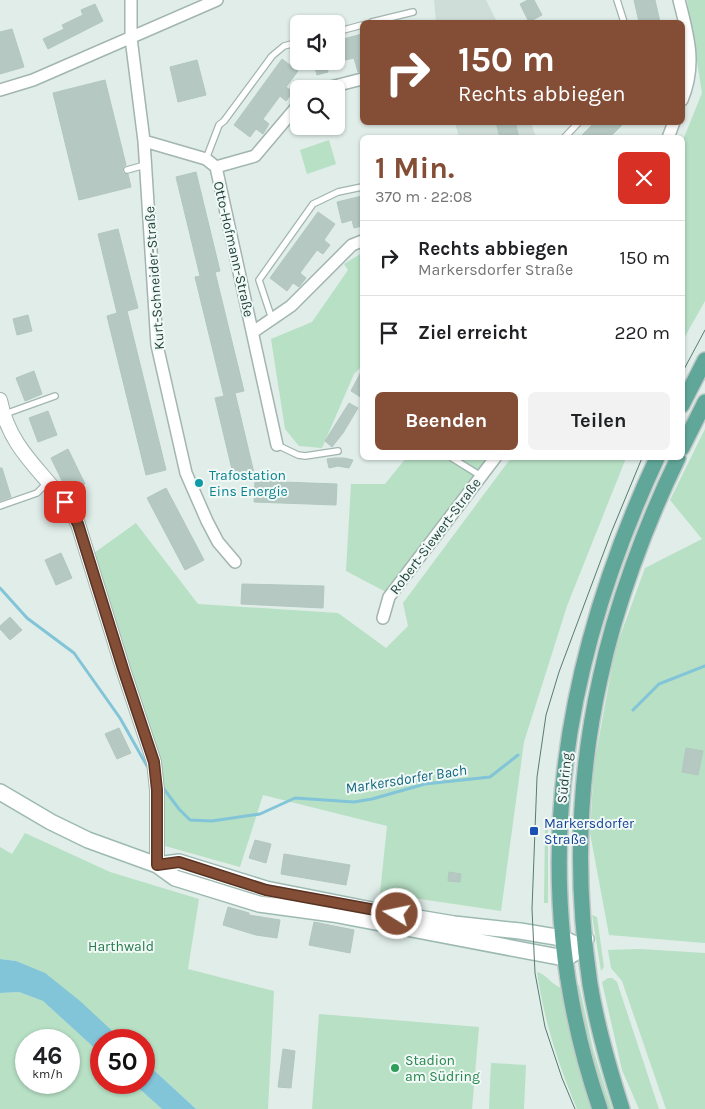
<!DOCTYPE html>
<html lang="de">
<head>
<meta charset="utf-8">
<style>
  :root { --surface:#fff; --page:#f2f2f2; --text:#202124; --muted:#757577; --line:#e0e0e0; --accent:#844e36 }
  body { margin:0; font-family:Karla,sans-serif; background:var(--page); color:var(--text); height:100vh; display:flex; flex-direction:column; font-size:19px; white-space:nowrap }
  * { box-sizing:border-box; margin:0 }
  p { font-size:16px; color:var(--muted) }
  .icon { flex:none; width:28px; height:28px; fill:none; stroke:currentColor; stroke-width:2; stroke-linecap:round; stroke-linejoin:round }
  .map { position:relative; flex:1; overflow:hidden }
  .sheet { position:absolute; left:360px; top:135px; width:325px; height:325px; display:flex; flex-direction:column; background:var(--surface); border-radius:8px; box-shadow:0 1px 4px #0004 }
  .sheet>* { flex:none }
  .guide { position:absolute; left:360px; top:20px; width:325px; height:105px; border-radius:8px; box-shadow:0 1px 4px #0004; background:#844e36; color:#fff; overflow:hidden }
  .tools { position:absolute; left:290px; top:15px; display:grid; gap:10px }
  .tools a { display:grid; place-items:center; width:55px; height:55px; border-radius:8px; background:var(--surface); box-shadow:0 1px 4px #0004; font-size:25px }
  .speed { position:absolute; left:15px; top:1029px; display:flex; gap:10px; font-size:25px; font-weight:700; text-align:center }
  .speed>* { display:grid; place-content:center; width:65px; height:65px; border-radius:50%; background:var(--surface); box-shadow:0 1px 4px #0004; line-height:1 }
  .speed small { font-size:12px; font-weight:400 }
  .speed .limit { border:8px solid #d22; background:#fff; color:#111 }
  .pin { position:absolute; display:grid; place-items:center; width:42px; height:42px; color:#fff; margin:-21px; border-radius:10px; box-shadow:0 2px 8px #0006 }
  .me { position:absolute; width:55px; margin:-28px; rotate:280deg; stroke-linejoin:round; filter:drop-shadow(0 0 4px #0008) }
  .turn { display:flex; align-items:center; gap:18px; height:105px; padding:0 15px; font-size:22px }
  .turn .icon { width:65px; height:65px; stroke-width:2.5 }
  .turn b { display:block; font-size:35px; line-height:42px }
  .round { display:grid; place-items:center; flex:none; width:52px; height:52px; border-radius:8px; background:var(--page) }
  .headline { display:flex; align-items:center; justify-content:space-between; height:85px; padding:0 15px }
  h1 { font-size:30px; font-weight:700; line-height:38px; color:var(--accent) }
  .primary-button { display:flex; gap:10px; margin-top:auto; padding:10px 15px }
  .primary-button a { flex:1; height:58px; border-radius:8px; background:var(--accent); color:#fff; font-size:20px; font-weight:700; line-height:58px; text-align:center }
  .primary-button a+a { background:var(--page); color:var(--text) }
  ul { padding:0; list-style:none }
  li { display:flex; align-items:center; gap:15px; height:75px; padding:0 15px; border-top:1px solid var(--line) }
  li div { flex:1 }
  li b { display:block; font-size:19px }
  li em { font-style:normal }
  .map>svg:first-child { display:block }
  .built { fill:#ceddd7 }
  .green { fill:#b7e0c5; fill-rule:evenodd }
  .water { fill:#82c4d8 }
  .lines { fill:none; stroke-linecap:round; stroke-linejoin:round }
  .stream { stroke:#82c4d8; stroke-width:3 }
  .building { fill:#b5c8c1; stroke:#b2c7c0 }
  .service-casing { stroke:#a2b5b0; stroke-width:8 }
  .minor-casing { stroke:#a2b5b0; stroke-width:14 }
  .tertiary-casing { stroke:#a2b5b0; stroke-width:16 }
  .secondary-casing { stroke:#9dbab2; stroke-width:18 }
  .primary-casing { stroke:#c0c9c8; stroke-width:18 }
  .service { stroke:#fff; stroke-width:5.5 }
  .minor { stroke:#fff; stroke-width:11 }
  .tertiary { stroke:#fff; stroke-width:14 }
  .secondary { stroke:#fff; stroke-width:15 }
  .primary { stroke:#60a79a; stroke-width:15 }
  .tram { stroke:#597b74; stroke-width:1 }
  .route-casing { stroke:#563323; stroke-width:12 }
  .route { stroke:#844e36; stroke-width:9 }
  .culture-dot { fill:#0f9aa8; stroke:#f1f9f6; stroke-width:2 }
  .transit-dot { fill:#1a4fb4; stroke:#f1f9f6; stroke-width:2 }
  .leisure-dot { fill:#2e9e5b; stroke:#f1f9f6; stroke-width:2 }
  .labels { text-anchor:middle; stroke-width:4; stroke-linejoin:round; paint-order:stroke }
  .street-label { font-size:14px; fill:#1f3f39; stroke:#f1f9f6 }
  .culture-label { font-size:14px; fill:#0d838f; stroke:#f1f9f6; text-anchor:start }
  .transit-label { font-size:14px; fill:#164399; stroke:#f1f9f6; text-anchor:start }
  .park-label { font-size:14px; fill:#257a4c; stroke:#f1f9f6 }
  .leisure-label { font-size:14px; fill:#27864d; stroke:#f1f9f6; text-anchor:start }
  .water-label { font-size:15px; font-style:italic; fill:#136781; stroke:#f1f9f6 }
</style>
</head>
<body>
<div class="map">
<svg width="705" height="1109" viewBox="0 0 705 1109">
  <rect width="100%" height="100%" fill="#e0ede8"/>
  <path class="built" d="M434,0H486L497,22H436Z
    M455,123H531L536,137H459Z"/>
  <path class="green" d="M687,0H705V301L683,340V140L702,93Z
    M329,140L336,164L307,174L300,150Z
    M362,253V260L360,262L362,273V366L354,374L322,448L299,446L285,429L271,339L312,322L348,270L344,264Z
    M705,429V943L609,935L590,833L594,765L615,650L645,568L702,539L670,500Z
    M406,458H487L386,592L346,571L351,484H385Z
    M511,458H626L567,606L524,742L501,911L380,893L387,826L263,795L240,867L165,846L160,759L94,553L136,523L198,604L338,613L386,648L408,626L403,603Z
    M548,824V903H544L545,826Z
    M25,833L110,872L199,899L188,969L274,991L268,1109H196L144,1061V1040H122L16,961L0,959V847L12,854Z
    M592,915L597,917L604,967L601,971Z
    M640,949L705,953V1109H666L622,981L611,968L608,950Z
    M537,972C547,974 551,985 562,988L572,1036L594,1109H577C558,1064 544,1020 537,972Z
    M608,978H612L617,982L659,1109H639L622,1070L602,982Z
    M579,985L593,1049L612,1109H606L599,1088L574,986Z
    M19,992L43,1001L101,1054V1082L133,1083L162,1109H0V993ZM26,1040H69V1082H26Z
    M319,1014L479,1027L472,1109H312Z
    M491,1063L526,1065L524,1109H489Z"/>
  <path class="water" d="M0,959L16,961L45,973L80,1001L122,1040H101V1054L43,1001L19,992L0,993Z
    M144,1061L196,1109H162L133,1083L144,1082Z"/>
  <g class="lines">
    <path class="stream" d="M0,588L27,618L74,653L120,718L147,766
      M633,710L659,684L705,666
      M161,785L179,809L190,820L212,821L260,814L295,798L354,802L372,799L425,784L490,777L518,755"/>
  </g>
  <path class="building" d="M528,0H534L542,15L529,22L520,4Z
    M634,0H655L660,22H639Z
    M95,4L103,21L48,49L43,39L64,29L62,25L83,15L81,10Z
    M12,29L24,67L0,74V32Z
    M362,34V72H358L354,58L336,62V41Z
    M282,59L298,71L286,87L293,92L286,101L280,96L263,119L269,124L263,134L256,129L250,137L234,125Z
    M197,60L206,95L178,102L170,67Z
    M313,61H325L328,72L317,75Z
    M105,80L126,165L123,167L122,171L124,174H128L131,187L79,200L53,93Z
    M496,122H515L519,138H500Z
    M595,122H625L609,138H579Z
    M196,172L220,271L215,272L244,391L235,393L254,473L234,478L215,398L224,396L195,277L200,276L176,177Z
    M362,196V226L354,228L352,220L342,223L337,202Z
    M318,212L335,224L324,240L330,245L323,254L317,250L300,273L306,278L299,287L293,283L287,291L270,278Z
    M118,229L138,308L127,311L166,470L146,475L107,316L117,313L98,234Z
    M28,315L32,331L17,335L13,319Z
    M362,370V398L351,391Z
    M34,371L42,394L25,401L16,378Z
    M349,403L358,408L343,433L332,447L325,441Z
    M48,411L57,435L38,442L29,418Z
    M68,449L85,484L68,493L51,458Z
    M335,458H344L353,460L349,468L338,466L329,468L327,459Z
    M0,468H2L11,497L0,501Z
    M255,481L337,484L336,505L254,502Z
    M166,488L204,560L185,570L147,498Z
    M61,553L72,578L56,585L45,560Z
    M242,584L324,586L323,608L241,604Z
    M10,617L22,630L10,640L0,629V626Z
    M119,728L131,753L117,759L105,734Z
    M686,748L703,751L698,775L682,772Z
    M255,840L271,844L266,863L249,858Z
    M284,854L350,865L346,885L281,874Z
    M449,872L461,874L460,882L448,881Z
    M228,907L249,913V915L280,920L277,938L256,935L223,925Z
    M314,922L354,930L350,953L309,945Z
    M283,1049L295,1051L291,1088L278,1087Z"/>
  <g class="lines">
    <g class="service-casing">
      <path id="service" d="M617,0L624,22
        M372,22L413,12
        M336,32L362,25
        M564,138L579,122
        M206,159L219,125L224,121L272,56L284,46L299,42
        M127,170L145,165
        M272,319L259,280L313,204L338,192L362,187
        M5,414L55,396
        M277,445L298,455L305,456L338,451
        M452,458L481,476
        M0,506L37,493L48,482"/>
    </g>
    <g class="minor-casing">
      <path id="minor" d="M131,0V38L144,141L157,345L186,473L207,521L218,542L235,562
        M679,0C688,35 697,65 682,100
        M323,89L362,79
        M0,90L33,80L217,0
        M668,138L674,122
        M144,141L206,159L216,167L277,445
        M216,167L255,156L299,104
        M253,332L291,306L352,245L362,241
        M383,618L389,597L495,458"/>
    </g>
    <g class="tertiary-casing">
      <path id="tertiary" d="M0,400C11,457 54,477 78,524L124,672L154,762L157,790V865"/>
    </g>
    <g class="secondary-casing">
      <path id="secondary" d="M0,792L51,822L88,840L157,865L175,878L259,904L333,914L564,958C575,955 581,949 586,939
        M157,865L179,862L266,889L377,911L454,924L520,931L562,938L573,943"/>
    </g>
    <g class="primary-casing">
      <path id="primary" d="M682,405L705,360
        M682,448L705,402
        M600,1109C524,887 560,667 657,458
        M622,1109C609,1068 597,1027 590,984C575,883 578,778 600,679C615,607 646,524 678,458"/>
    </g>
    <use href="#service" class="service"/>
    <use href="#minor" class="minor"/>
    <use href="#tertiary" class="tertiary"/>
    <use href="#secondary" class="secondary"/>
    <use href="#primary" class="primary"/>
    <path class="tram" d="M682,373L705,330
      M575,1109L562,1078L545,1027L535,973L532,909L537,777L546,715L559,672L611,533L642,458"/>
  </g>
  <g class="lines">
    <g class="route-casing">
      <path id="route" d="M65,502L78,524L124,672L154,762L157,790V865L179,862L266,890L397,914"/>
    </g>
    <use href="#route" class="route"/>
  </g>
  <circle class="culture-dot" cx="199" cy="483" r="5"/>
  <rect class="transit-dot" x="529" y="826" width="10" height="10" rx="2.5"/>
  <circle class="leisure-dot" cx="395" cy="1068" r="5"/>
  <g class="labels">
    <g class="street-label">
      <text transform="translate(234 249) rotate(77)" y="5">Otto-Hofmann-Straße</text>
      <text transform="translate(154 278) rotate(-94)" y="5">Kurt-Schneider-Straße</text>
      <text transform="translate(435 536) rotate(-53)" y="5">Robert-Siewert-Straße</text>
      <text transform="translate(564 778) rotate(-84)" y="5">Südring</text>
    </g>
    <g class="culture-label">
      <text x="209" y="480">Trafostation<tspan x="209" dy="16">Eins Energie</tspan></text>
    </g>
    <g class="transit-label">
      <text x="544" y="828">Markersdorfer<tspan x="544" dy="16">Straße</tspan></text>
    </g>
    <g class="park-label">
      <text x="121" y="951">Harthwald</text>
    </g>
    <g class="leisure-label">
      <text x="405" y="1065">Stadion<tspan x="405" dy="16">am Südring</tspan></text>
    </g>
    <g class="water-label">
      <text transform="translate(406 779) rotate(-9)" y="5">Markersdorfer Bach</text>
    </g>
  </g>
</svg>
<div class="tools">
<a><svg class="icon" aria-label="sound" viewBox="0 0 24 24"><path d="M4 9h4l5-4v14l-5-4H4zM17 9q2 3 0 6"/></svg></a>
<a><svg class="icon" aria-label="search" viewBox="0 0 24 24"><circle cx="10" cy="10" r="6"/><path d="M15 15l6 6"/></svg></a>
</div>
<div class="speed"><div>46<small>km/h</small></div><div class="limit">50</div></div>
<div class="pin" style="left:65px;top:502px;background:#d93025"><svg class="icon" aria-label="arrive" viewBox="0 0 24 24"><path d="M6 21V4h12l-3 4 3 4H6"/></svg></div>
<svg class="me" style="left:397px;top:914px" viewBox="-20 -20 40 40"><circle r="17" fill="#844e36" stroke="#fff" stroke-width="3"/><path d="M0-11L8 9 0 5-8 9z" fill="#fff"/></svg>
<div class="guide">
<div class="turn"><svg class="icon" aria-label="right" viewBox="0 0 24 24"><path d="M7 20v-9h11M14 6l5 5-5 5"/></svg><div><b>150 m</b>Rechts abbiegen</div></div>
</div>
<section class="sheet">
<div class="headline"><div><h1>1 Min.</h1><p>370 m · 22:08</p></div><a class="round" style="background:#d93025;color:#fff"><svg class="icon" aria-label="close" viewBox="0 0 24 24"><path d="M6 6l12 12M18 6L6 18"/></svg></a></div>
<ul>
<li><svg class="icon" aria-label="right" viewBox="0 0 24 24"><path d="M7 20v-9h11M14 6l5 5-5 5"/></svg><div><b>Rechts abbiegen</b><p>Markersdorfer Straße</p></div><em>150 m</em></li>
<li><svg class="icon" aria-label="arrive" viewBox="0 0 24 24"><path d="M6 21V4h12l-3 4 3 4H6"/></svg><div><b>Ziel erreicht</b></div><em>220 m</em></li>
</ul>
<div class="primary-button"><a>Beenden</a><a>Teilen</a></div>
</section>
</div>
</body>
</html>
